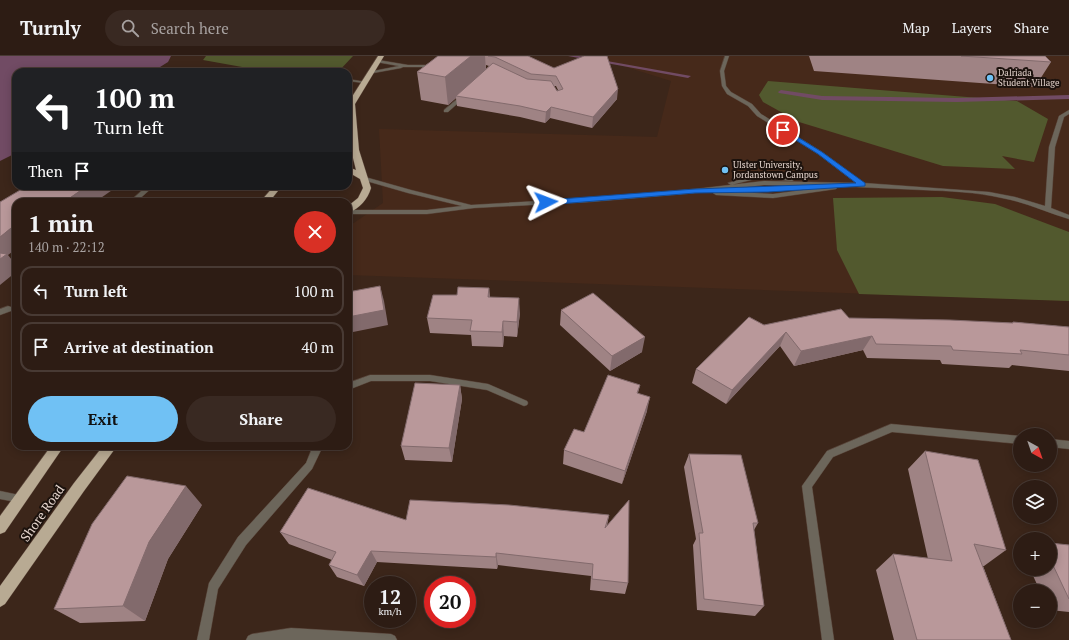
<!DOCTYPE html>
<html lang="en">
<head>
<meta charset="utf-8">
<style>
  :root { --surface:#2d1c14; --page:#392922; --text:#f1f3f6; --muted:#a7a1a0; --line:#483a34; --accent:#70c1f4 }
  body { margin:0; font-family:"PT Serif",serif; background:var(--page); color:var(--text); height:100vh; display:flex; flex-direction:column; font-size:15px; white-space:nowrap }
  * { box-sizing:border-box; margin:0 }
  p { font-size:13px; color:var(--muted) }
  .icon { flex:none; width:22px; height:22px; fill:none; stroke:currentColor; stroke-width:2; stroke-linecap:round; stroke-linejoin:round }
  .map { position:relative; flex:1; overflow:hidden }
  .side { position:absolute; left:12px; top:142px; width:340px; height:252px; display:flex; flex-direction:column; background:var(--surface); border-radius:12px; box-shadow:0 2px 10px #0003,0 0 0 1px var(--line) }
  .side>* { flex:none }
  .top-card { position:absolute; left:12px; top:12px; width:340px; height:122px; border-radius:12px; box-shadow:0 2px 10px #0003,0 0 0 1px var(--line); background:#202124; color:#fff; overflow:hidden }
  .needle { width:26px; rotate:140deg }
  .buttons { position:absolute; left:1013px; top:372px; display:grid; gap:8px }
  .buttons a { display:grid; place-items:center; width:44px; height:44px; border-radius:50%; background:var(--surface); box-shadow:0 2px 10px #0003,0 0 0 1px var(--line); font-size:20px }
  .speed { position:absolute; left:364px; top:520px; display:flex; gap:8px; font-size:20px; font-weight:700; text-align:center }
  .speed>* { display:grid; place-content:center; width:52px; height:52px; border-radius:50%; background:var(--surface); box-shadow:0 2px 10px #0003,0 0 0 1px var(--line); line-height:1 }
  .speed small { font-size:10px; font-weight:400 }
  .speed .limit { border:6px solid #d22; background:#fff; color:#111 }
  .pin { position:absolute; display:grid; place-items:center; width:34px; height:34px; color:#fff; margin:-17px; border:2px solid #fff; border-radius:50%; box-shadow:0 1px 4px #0007 }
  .me { position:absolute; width:44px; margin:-22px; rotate:87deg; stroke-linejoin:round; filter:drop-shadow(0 0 3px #0008) }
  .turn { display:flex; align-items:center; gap:14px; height:84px; padding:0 16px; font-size:18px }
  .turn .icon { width:52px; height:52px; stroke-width:2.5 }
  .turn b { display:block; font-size:28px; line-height:34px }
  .then { display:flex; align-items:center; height:38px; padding:0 16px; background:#0003; gap:8px; font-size:15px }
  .round { display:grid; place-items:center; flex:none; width:42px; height:42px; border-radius:21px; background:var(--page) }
  .headline { display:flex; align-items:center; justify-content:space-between; height:68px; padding:0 16px }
  h1 { font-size:24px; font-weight:800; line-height:30px }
  .button { display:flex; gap:8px; margin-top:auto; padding:8px 16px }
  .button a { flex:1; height:46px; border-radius:24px; background:var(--accent); color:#111; font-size:16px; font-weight:800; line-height:46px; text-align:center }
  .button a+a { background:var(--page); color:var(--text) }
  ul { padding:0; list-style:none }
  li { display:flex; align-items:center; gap:12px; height:50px; margin:0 8px 6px; padding:0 8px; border:2px solid var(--line); border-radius:12px }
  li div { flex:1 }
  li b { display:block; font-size:15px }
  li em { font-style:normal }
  header { display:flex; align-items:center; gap:24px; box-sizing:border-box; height:56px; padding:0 20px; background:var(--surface); border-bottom:1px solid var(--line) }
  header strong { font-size:19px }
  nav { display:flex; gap:22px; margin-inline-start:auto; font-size:14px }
  .search { width:280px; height:36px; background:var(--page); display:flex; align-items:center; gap:10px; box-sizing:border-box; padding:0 14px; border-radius:22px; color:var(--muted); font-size:15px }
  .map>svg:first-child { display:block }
  .built { fill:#46291a }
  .green { fill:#52592e }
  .water { fill:#714b64 }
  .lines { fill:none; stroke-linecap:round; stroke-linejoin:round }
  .stream { fill:#714b64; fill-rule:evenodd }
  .service-casing { stroke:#574237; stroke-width:1 }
  .minor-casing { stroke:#574237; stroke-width:1 }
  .trunk-casing { stroke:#574237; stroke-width:1 }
  .service { fill:#6c665b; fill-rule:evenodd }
  .minor { fill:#6c665b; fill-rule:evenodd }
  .trunk { fill:#b8aa93; fill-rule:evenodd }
  .wall { fill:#9f8384; fill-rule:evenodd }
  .shaded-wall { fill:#826a6c }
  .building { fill:#b9989a; stroke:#826a6c }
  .route { fill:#1a73e8; stroke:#114b97 }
  .poi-dot { fill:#70c1f4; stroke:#1c120d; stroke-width:1.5 }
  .labels { text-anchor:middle; stroke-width:4; stroke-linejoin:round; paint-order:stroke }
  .far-poi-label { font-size:9px; fill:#e4d4cd; stroke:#1c120d; text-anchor:start }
  .near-street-label { font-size:13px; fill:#e4d4cd; stroke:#1c120d }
</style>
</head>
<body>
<header>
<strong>Turnly</strong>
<div class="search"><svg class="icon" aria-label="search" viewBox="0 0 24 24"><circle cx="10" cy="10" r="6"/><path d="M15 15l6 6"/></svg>Search here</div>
<nav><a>Map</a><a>Layers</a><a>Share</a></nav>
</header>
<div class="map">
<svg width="1069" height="584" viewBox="0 0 1069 584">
  <rect width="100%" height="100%" fill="#3c261a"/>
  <path class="built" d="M591,0H1069V245L348,219V171L383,147L379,73L657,81L671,25Z"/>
  <path class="green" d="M206,0H353L338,16H270L203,4Z
    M768,25L1017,45L1048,63L1034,106L1002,100L1015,113L943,110L799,66L763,46L759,39Z
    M942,141L995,148L1069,176V245L859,238L837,194L833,142Z"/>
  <path class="water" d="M0,0H171L168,6L152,16H16V97L0,105Z"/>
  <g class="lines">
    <path class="stream" d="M568,0H579L691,20L688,22Z
      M781,34L822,40L957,42L1069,39V43L957,46L822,44L779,37L778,36Z"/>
    <g class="service-casing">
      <path id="service" d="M725,0H729L724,15L726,30L731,36L752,48L761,58L822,96L864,127L989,136L1015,141L1045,150L1049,91L1059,60L1069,54V58L1064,61L1055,91L1051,152L1069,159V163C1046,156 1025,146 1002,142C976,136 949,135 923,134C893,133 864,131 834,130L837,132L836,133L773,142L716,139L713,137L716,135L773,138L834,130L764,129L695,137L589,146L474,152L427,158H348V154H427L462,150L408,137L363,124L362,123L365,121L411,134L471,149L589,142L695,133L764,125L856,127L818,98L757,60L748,50L727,38L722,30L720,15Z
        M348,23L366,26L364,27L348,25Z
        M462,39L466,40L448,56H444V54Z
        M759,118L792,121L795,123L792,125L759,122L731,129L728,127Z
        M147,130H154L136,146H129Z
        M794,130L796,131V133L756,136L753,134L756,132Z"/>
    </g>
    <g class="minor-casing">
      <path id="minor" d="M378,4L408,9H434L436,10L434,11H403L401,12L368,18V16L399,10L376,6V4Z
        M260,130H276L280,132C276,135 264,133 260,130Z
        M8,250L11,251L12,253L11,255L0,259V253Z
        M370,319H430L488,328L527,345L528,347L527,349L524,350L487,334L430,325H371L348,334V327Z
        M891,368L1020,380V388L892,376L833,401L812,431L834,584H822L802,430L827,395Z
        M1050,383L1069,385V393L1050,391Z
        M313,390H323L312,413L246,489L218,533L209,584H197L209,527L238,481L306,407Z
        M0,435L24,440L26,443L24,446L21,447L0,443Z
        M291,572L391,578L395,580L397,584H246L248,580L252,578Z"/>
    </g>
    <g class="trunk-casing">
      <path id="trunk" d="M378,0H384L355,48L359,94L371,132C368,143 359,153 348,157V150L358,142L363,132L360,123L348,116V111L356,114L351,94L348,47Z
        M274,130H282L269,146H260Z
        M51,390H64L5,476L0,478V460Z
        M103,390H117L84,435L5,548L0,551V530L74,427Z"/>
    </g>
    <use href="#service" class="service"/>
    <use href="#minor" class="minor"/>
    <use href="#trunk" class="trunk"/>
  </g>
  <path class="wall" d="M438,0H528L617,43L592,72L550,62L545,67L520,61L457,50L456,42L448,49L421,44L417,16ZM486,9L489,10L486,13ZM554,30H556L558,34L557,35Z
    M809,0H1045L1051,6L1035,31L814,15Z
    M489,232L490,241L520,257L517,281L504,280L503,291L472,290L471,279L430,277L427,262L457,239Z
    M561,254L642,296L610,315L560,269Z
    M849,262L1012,267L1013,266L1069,271V315L1012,309L1009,312L942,308L940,304L867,302L863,294L794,310L780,290L726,348L692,327L696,313L764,269Z
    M460,329L462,343L452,406L405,404L401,390Z
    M640,329L638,337L647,355L622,428L563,408L564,394L584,376Z
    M925,395L1006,494L984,510H983L1011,584H894L876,514L893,498L928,503L908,413Z
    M689,398L758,467L754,474L764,550L755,560L697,554L693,489L696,483L684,411Z
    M202,449L168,503L145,565L80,567L54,553Z
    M609,459L607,470L628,527L625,538L590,534L591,520L498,509L497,513L377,506L364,530L337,521L329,509L332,504L289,488L280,476L406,464Z
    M1050,487L1069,489V556L1050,554V535H1040L1030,513H1050Z"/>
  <path class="shaded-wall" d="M471,0H485L486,15L456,40V42L448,49L445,21Z
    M618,33L617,43L592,72L593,61Z
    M551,51L550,62L545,67L546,56Z
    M87,130H118L95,146H64Z
    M16,168V193L8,199L16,209V216L0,229V181Z
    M380,230L384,245L388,269L348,277V261Z
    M489,232L490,247L488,241Z
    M519,242L520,257L517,281V266Z
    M503,265L504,280L503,291L502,276Z
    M786,276L780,290L726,348L732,334Z
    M872,280L863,294L794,310L801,295Z
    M645,281L642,296L610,315L612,300Z
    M460,329L462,343L452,406L449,392Z
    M650,341L647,355L622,428L625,415Z
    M186,430L202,449L168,503L145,565L123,550L149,486Z
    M371,495L377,506L364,530L357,519Z
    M496,497L498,509L497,513L496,501Z"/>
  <path class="building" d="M438,0H471L445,21L417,16Z
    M488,0H528L554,12L584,0H607L618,33L593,61L551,51L546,56L520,50L456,40L493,7L527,23L551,25L557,35L563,33L556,20L531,18L495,1Z
    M961,0H1045L1051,6Z
    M226,14L228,16H223Z
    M27,130H87L64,146H16V168L0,181V146Z
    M0,197L7,198L0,203Z
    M380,230L384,254L348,261V236Z
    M458,231L489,232L488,241L519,242L517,266L503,265L502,276L470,275L472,264L427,262L433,239H457Z
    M593,237L645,281L612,300L561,254Z
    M841,253L849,262L950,264L1013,267V266L1069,271V299L1020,294L1022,298L953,294L951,290L876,288L872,280L801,295L786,276L732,334L696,313L749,261L764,269Z
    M608,319L640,329L637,337L650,341L625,415L564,394L574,373L584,376Z
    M415,327L460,329L449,392L401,390Z
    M925,395L978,404L1006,494L974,488L1011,584H917L893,498L952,505Z
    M689,398L741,399L758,467H753L764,550L704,543L699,477H703Z
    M127,420L186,430L149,486L123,550L54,553L92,468Z
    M308,432L406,464L410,444L509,449L609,459L605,472L629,444L628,527L592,523L593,508L496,497V501L371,495L357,519L329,509L336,496L280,476Z
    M1050,487L1069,489V543L1050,503Z"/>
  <path class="route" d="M783,72L822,96L865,127V130L768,136L695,137L546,149L542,146L546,144L695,133L856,127L818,98L781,75L780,74Z"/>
  <g class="poi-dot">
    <circle cx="990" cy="22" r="4"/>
    <circle cx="725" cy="114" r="4"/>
  </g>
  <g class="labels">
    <g class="far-poi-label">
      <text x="998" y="20">Dalriada<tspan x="998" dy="10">Student Village</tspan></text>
      <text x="733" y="112">Ulster University,<tspan x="733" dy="10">Jordanstown Campus</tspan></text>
    </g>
    <g class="near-street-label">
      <text transform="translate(42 457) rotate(-55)" y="5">Shore Road</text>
    </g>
  </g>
</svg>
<div class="buttons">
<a><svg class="needle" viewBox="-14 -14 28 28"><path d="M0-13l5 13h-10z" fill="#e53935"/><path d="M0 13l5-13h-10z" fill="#a7a1a0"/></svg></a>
<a><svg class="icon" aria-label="layers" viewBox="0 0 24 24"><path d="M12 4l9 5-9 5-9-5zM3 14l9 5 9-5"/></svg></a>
<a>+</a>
<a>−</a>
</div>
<div class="speed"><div>12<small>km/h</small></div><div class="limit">20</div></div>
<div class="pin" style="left:783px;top:74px;background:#d93025"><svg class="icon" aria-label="arrive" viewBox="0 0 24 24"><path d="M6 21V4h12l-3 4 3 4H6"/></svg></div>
<svg class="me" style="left:546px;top:146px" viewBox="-20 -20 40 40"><path d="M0-17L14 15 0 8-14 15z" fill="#1a73e8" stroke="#fff" stroke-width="4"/></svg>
<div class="top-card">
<div class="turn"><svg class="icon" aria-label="left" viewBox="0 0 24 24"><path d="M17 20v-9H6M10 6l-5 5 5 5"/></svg><div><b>100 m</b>Turn left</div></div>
<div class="then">Then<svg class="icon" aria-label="arrive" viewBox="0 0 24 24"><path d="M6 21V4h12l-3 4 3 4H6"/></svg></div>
</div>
<section class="side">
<div class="headline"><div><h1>1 min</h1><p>140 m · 22:12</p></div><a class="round" style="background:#d93025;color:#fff"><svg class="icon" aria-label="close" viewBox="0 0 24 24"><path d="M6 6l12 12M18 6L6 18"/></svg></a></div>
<ul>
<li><svg class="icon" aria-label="left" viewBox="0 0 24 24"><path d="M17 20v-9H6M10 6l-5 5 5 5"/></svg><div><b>Turn left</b></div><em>100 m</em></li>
<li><svg class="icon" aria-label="arrive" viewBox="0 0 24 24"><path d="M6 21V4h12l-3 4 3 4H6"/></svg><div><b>Arrive at destination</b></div><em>40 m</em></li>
</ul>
<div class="button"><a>Exit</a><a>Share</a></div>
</section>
</div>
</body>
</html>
